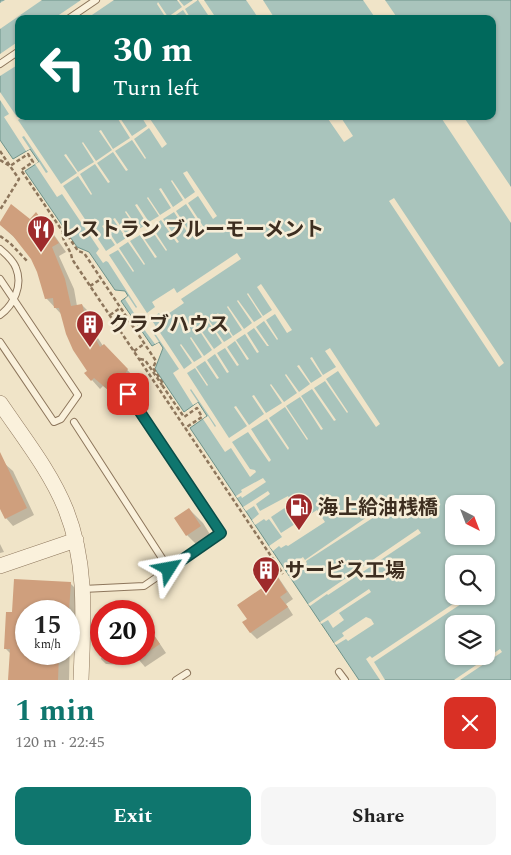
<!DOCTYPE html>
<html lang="en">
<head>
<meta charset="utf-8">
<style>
  :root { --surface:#fff; --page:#f6f6f6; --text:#222; --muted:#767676; --accent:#0f766e }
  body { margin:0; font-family:Spectral,"Noto Sans JP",serif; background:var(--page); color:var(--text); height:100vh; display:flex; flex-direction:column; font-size:19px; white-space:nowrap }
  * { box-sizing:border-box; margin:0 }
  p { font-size:16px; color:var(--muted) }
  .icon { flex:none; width:28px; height:28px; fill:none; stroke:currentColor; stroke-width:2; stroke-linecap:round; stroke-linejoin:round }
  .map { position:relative; height:680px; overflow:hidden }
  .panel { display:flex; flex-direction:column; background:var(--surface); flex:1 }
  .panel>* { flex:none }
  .guide { position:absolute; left:15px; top:15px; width:481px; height:105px; border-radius:10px; box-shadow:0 1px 4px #0004; background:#00695c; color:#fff; overflow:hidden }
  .needle { width:32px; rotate:138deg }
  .tools { position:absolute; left:445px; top:495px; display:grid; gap:10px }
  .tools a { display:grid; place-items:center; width:50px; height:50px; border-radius:10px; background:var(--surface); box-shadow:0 1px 4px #0004; font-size:25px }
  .speed { position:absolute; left:15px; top:600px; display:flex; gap:10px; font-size:25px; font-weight:700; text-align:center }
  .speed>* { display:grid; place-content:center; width:65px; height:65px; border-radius:50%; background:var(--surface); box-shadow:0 1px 4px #0004; line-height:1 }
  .speed small { font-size:12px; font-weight:400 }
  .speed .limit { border:8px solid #d22; background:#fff; color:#111 }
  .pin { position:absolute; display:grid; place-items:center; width:42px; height:42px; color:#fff; margin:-21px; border-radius:10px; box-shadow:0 2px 8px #0006 }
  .me { position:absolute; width:55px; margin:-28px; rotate:56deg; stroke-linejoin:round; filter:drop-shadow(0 0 4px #0008) }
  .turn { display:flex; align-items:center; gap:18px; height:105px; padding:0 15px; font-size:22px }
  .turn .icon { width:65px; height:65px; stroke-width:2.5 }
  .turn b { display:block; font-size:35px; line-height:42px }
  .round { display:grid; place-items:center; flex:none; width:52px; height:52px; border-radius:10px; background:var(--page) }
  .headline { display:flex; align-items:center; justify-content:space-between; height:85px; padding:0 15px }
  h1 { font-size:30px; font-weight:700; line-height:38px; color:var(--accent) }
  .cta { display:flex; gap:10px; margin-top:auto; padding:10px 15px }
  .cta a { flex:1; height:58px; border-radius:10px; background:var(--accent); color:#fff; font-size:20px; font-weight:700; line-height:58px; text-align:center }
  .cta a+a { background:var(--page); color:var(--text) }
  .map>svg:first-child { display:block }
  .water { fill:#a9c4bc; stroke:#6f938a; fill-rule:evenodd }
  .pier { fill:#f0e4c8 }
  .shadow { fill:#0003; fill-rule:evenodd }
  .building { fill:#cf9f7d }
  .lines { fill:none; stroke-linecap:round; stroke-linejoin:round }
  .service-casing { stroke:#8d765c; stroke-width:8 }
  .tertiary-casing { stroke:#8d765c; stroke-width:16 }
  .path { stroke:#8d765c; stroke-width:2.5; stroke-dasharray:4 2.5; stroke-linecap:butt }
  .service { stroke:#faf1dc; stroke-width:6 }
  .tertiary { stroke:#faf1dc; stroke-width:15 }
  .route-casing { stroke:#0a4d48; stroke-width:12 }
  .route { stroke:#0f766e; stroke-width:9 }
  .labels { text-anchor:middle; stroke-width:5; stroke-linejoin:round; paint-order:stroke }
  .poi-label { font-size:20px; font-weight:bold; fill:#3d2e20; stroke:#f7eed8; text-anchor:start }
</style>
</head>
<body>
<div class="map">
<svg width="511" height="680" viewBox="0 0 511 680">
  <rect width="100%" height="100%" fill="#f0e4c8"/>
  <path class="water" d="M0,0H511V680H359L190,428L207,416L198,402L184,412L155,369L163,348L159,342L152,346L121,301L128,296L125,291L115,290L89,252L77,247L25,171L39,162L30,149L13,159L0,140ZM19,19H492V116H19ZM454,504H486V536H454ZM454,564H486V596H454ZM454,624H486V656H454Z"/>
  <path class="pier" d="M5,0H42L0,29V3Z
    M81,0H114L86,19H53Z
    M177,0H179L184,6L193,0H198L185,9L191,19H189L183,10L170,19H165L166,18L157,4L158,2L168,17L182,7Z
    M198,0H204L214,15L210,18Z
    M246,0H263L275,19H259Z
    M363,0H385L398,19H376Z
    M19,41V64L0,76V54Z
    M0,92L17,117L23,116L18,120L61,184L77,173L64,155L66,154L78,172L94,162L82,143L83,142L96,161L112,150L99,131L101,130L113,149L130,138L118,119L120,118L132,136L147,126L141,116H148L167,144L162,148L149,128L134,139L146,158L145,159L132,140L115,151L128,170L126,171L113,152L97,163L110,182L108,183L95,164L80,174L92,194L91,195L78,176L63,186L106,251L115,245L102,226L104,225L117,244L126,238L113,219L115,218L128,237L137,230L125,212L126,211L139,229L147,224L135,205L137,204L149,222L159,216L147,198L148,197L160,215L171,208L159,189L161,188L173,207L183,200L171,181L172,180L185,199L195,192L183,173L187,171L217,216L213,219L198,196L188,203L203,226L201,227L186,204L176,211L191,234L189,235L174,212L163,219L179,242L177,243L161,220L152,227L167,250L166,251L150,228L141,234L157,257L155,258L140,235L130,241L145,264L144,265L128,242L119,248L134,271L133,272L118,250L109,255L147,313L155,307L152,302L174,288L177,293L237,253L241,259L181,299L184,303L162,318L159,313L151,319L184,369L192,363L180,345L181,344L194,362L202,357L190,338L191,337L204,356L212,350L197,327L198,326L214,349L222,343L207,320L208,319L224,342L232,337L217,314L218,313L233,336L242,330L227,307L228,306L244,329L252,323L237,301L238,300L254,322L262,317L247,294L248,293L263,316L272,310L257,287L261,284L292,330L287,333L275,314L266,320L278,339L277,340L264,321L256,327L269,346H267L254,328L247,333L259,352L257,353L245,334L236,340L249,359L247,360L235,341L227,347L239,365L237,366L225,348L217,353L229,372L227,373L215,354L207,360L219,378L217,379L205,361L196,367L208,385L207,386L195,368L187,373L229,438L247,426L234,407L236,406L249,425L264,414L252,396L254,395L266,413L282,403L270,385L271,384L284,402L297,393L285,375L286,374L299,392L310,384L297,366L299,365L311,383L322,376L310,358L312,357L323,375L336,367L325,351L330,348L380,424L376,427L338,371L326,379L348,412L347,413L325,381L314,388L336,420L334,421L312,389L301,396L323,429L321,430L300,397L286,406L308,439L307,440L285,407L269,418L289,448L288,450L267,419L251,429L271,460L269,462L248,432L232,442L250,469L255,470L256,472L250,477L231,448L225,452L203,419L208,416L215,427L216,426L191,389L190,390L198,402L193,405L173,373L179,369L152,329L151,330L159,342L155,344L146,332L125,299L128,296L136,308L137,307L108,262L106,261L103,263L96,253L99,249L62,194L57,197L35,164L39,162L46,173L48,172L24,136L22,137L30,149L26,151L4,117L9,114L0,100Z
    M326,116H340L353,136L344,142Z
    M440,116H463L511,187V223Z
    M394,198L504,363L499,367L389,201Z
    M263,478L266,482L242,498L241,496L237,498L236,496L242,492L241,490Z
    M268,491L270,494L256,504L260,511L288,496L292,503L271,517L281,533L317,510L325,522L288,546L286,545L281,548L279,546L273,551L269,546L282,537L269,519L266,521L264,519L255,525L252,520L259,514L254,506L246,511L243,507Z
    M380,508L382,512L306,561L307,564L301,568L299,566L288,573L287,572L298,565L296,562L303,557L305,560Z
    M418,529L421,533L328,595L327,594L310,606L308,604Z
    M369,589L371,592L339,613L344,620L333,628L328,620L321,624L320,622Z
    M465,596L467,600L374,662L385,680H380L366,659L370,656L372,658Z
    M366,617L371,619L374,624L348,641L346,639L336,645L334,643L344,636L342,633Z
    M500,649L502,652L460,680H454Z"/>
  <path class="shadow" d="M37,214L45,222L66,252L59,256L74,289L77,306L82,305L91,314L96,335L103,346H104L136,379L122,401L103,386L100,389L92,380L62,315L46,298L39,272L32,258L17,240L0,224L30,221Z
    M5,464L13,471L34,515L13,526L6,518L0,506V466Z
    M189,509L203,523L214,541L201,549L187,535Z
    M0,544L4,552L0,553Z
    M272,570L278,577L293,599L286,604L293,615L257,639L250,632L248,620Z
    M70,583L80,593L78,637L70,636L69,680H9L11,654L5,648L13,614ZM26,611H69V654H26Z
    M144,620L166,653L145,667L134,654H144Z
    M102,654H126V665L106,664L101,659Z"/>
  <path class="building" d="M11,204L30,219L36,212L59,243L52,247L65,279L71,306L82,304L88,325L100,347L104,344L128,369L113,394L94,378L91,381L84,373L87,371L73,350L66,334L59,308H54L53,298L45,299L37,272L31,259L13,236L0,225V222Z
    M0,452L27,508L5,519L0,509Z
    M189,508L201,526L186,536L174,518Z
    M272,568L287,592L280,597L288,607L250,633L242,622L247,619L237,605L262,588L256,579Z
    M14,579L71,582L69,611H26V654H59L58,680H8L10,649H4L6,612H12Z
    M144,621L160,644L144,655Z"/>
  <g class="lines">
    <g class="service-casing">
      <path id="service" d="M68,19L96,0
        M0,64L19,51
        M0,249C6,254 13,260 16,268C23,285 14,305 0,315
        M0,279L78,395L61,419L54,422L0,342
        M74,422L169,569
        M83,589L144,586L221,533L128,394
        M339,672L345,680
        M176,680L187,673"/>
    </g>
    <g class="tertiary-casing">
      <path id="tertiary" d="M0,403C23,437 51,472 66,510C88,565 83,622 81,680
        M0,566L76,540"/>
    </g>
    <path class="path" d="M0,151L10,166L28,154L33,162L21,170L63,232C61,242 71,248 72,259L283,574
      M0,160L10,166L19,179L0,210
      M63,232L66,233L78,251L84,253L156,361L153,368L162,382V385L184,417L197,408L202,417L185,428
      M0,236L10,243L27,261
      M90,286L101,279
      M110,315L120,308
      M134,351L144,344
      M140,359L145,360L162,385"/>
    <use href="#service" class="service"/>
    <use href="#tertiary" class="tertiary"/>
  </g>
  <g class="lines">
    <g class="route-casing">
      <path id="route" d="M128,394L221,533L169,569"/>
    </g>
    <use href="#route" class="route"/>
  </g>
  <defs>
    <g id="restaurant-pin" transform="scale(1.4375)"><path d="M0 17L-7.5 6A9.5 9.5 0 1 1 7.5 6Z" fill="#9e2a2b" stroke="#f7eed8"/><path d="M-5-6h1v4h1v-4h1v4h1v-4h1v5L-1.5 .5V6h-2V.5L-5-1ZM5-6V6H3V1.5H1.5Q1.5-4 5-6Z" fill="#fff"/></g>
    <g id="building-pin" transform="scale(1.4375)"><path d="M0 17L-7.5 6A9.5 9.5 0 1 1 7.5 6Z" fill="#9e2a2b" stroke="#f7eed8"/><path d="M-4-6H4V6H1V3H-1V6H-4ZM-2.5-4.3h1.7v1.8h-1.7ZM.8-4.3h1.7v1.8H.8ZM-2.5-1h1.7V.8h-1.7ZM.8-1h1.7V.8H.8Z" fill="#fff"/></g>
    <g id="fuel-pin" transform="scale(1.4375)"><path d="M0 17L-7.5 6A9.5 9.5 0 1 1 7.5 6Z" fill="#9e2a2b" stroke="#f7eed8"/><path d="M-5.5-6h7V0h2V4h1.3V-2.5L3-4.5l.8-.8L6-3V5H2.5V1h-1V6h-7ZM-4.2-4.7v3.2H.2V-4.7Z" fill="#fff"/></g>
  </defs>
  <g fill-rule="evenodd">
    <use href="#restaurant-pin" x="41" y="229"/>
    <use href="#building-pin" x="90" y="324"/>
    <use href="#fuel-pin" x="299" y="507"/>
    <use href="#building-pin" x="266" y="570"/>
  </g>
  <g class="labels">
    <g class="poi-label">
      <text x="60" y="236">レストラン ブルーモーメント</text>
      <text x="109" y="331">クラブハウス</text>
      <text x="318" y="514">海上給油桟橋</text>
      <text x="285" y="577">サービス工場</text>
    </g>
  </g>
</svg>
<div class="tools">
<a><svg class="needle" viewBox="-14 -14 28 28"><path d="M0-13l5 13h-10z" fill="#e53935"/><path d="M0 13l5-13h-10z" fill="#767676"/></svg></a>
<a><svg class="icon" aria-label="search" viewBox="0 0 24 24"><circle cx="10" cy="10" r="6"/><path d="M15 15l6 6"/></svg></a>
<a><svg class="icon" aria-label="layers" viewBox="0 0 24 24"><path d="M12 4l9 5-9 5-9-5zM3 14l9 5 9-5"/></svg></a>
</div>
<div class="speed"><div>15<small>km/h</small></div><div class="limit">20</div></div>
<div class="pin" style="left:128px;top:394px;background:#d93025"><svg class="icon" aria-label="arrive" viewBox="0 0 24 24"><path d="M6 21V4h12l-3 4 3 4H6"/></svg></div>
<svg class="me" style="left:169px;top:569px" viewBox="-20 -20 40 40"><path d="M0-17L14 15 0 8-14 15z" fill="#0f766e" stroke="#fff" stroke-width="4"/></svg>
<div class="guide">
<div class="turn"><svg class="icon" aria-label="left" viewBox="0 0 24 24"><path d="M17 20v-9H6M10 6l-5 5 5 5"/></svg><div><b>30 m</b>Turn left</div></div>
</div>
</div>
<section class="panel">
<div class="headline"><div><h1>1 min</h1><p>120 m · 22:45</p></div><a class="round" style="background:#d93025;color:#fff"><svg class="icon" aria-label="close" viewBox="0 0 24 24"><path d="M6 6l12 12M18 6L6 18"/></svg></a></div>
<div class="cta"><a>Exit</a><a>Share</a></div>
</section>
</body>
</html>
